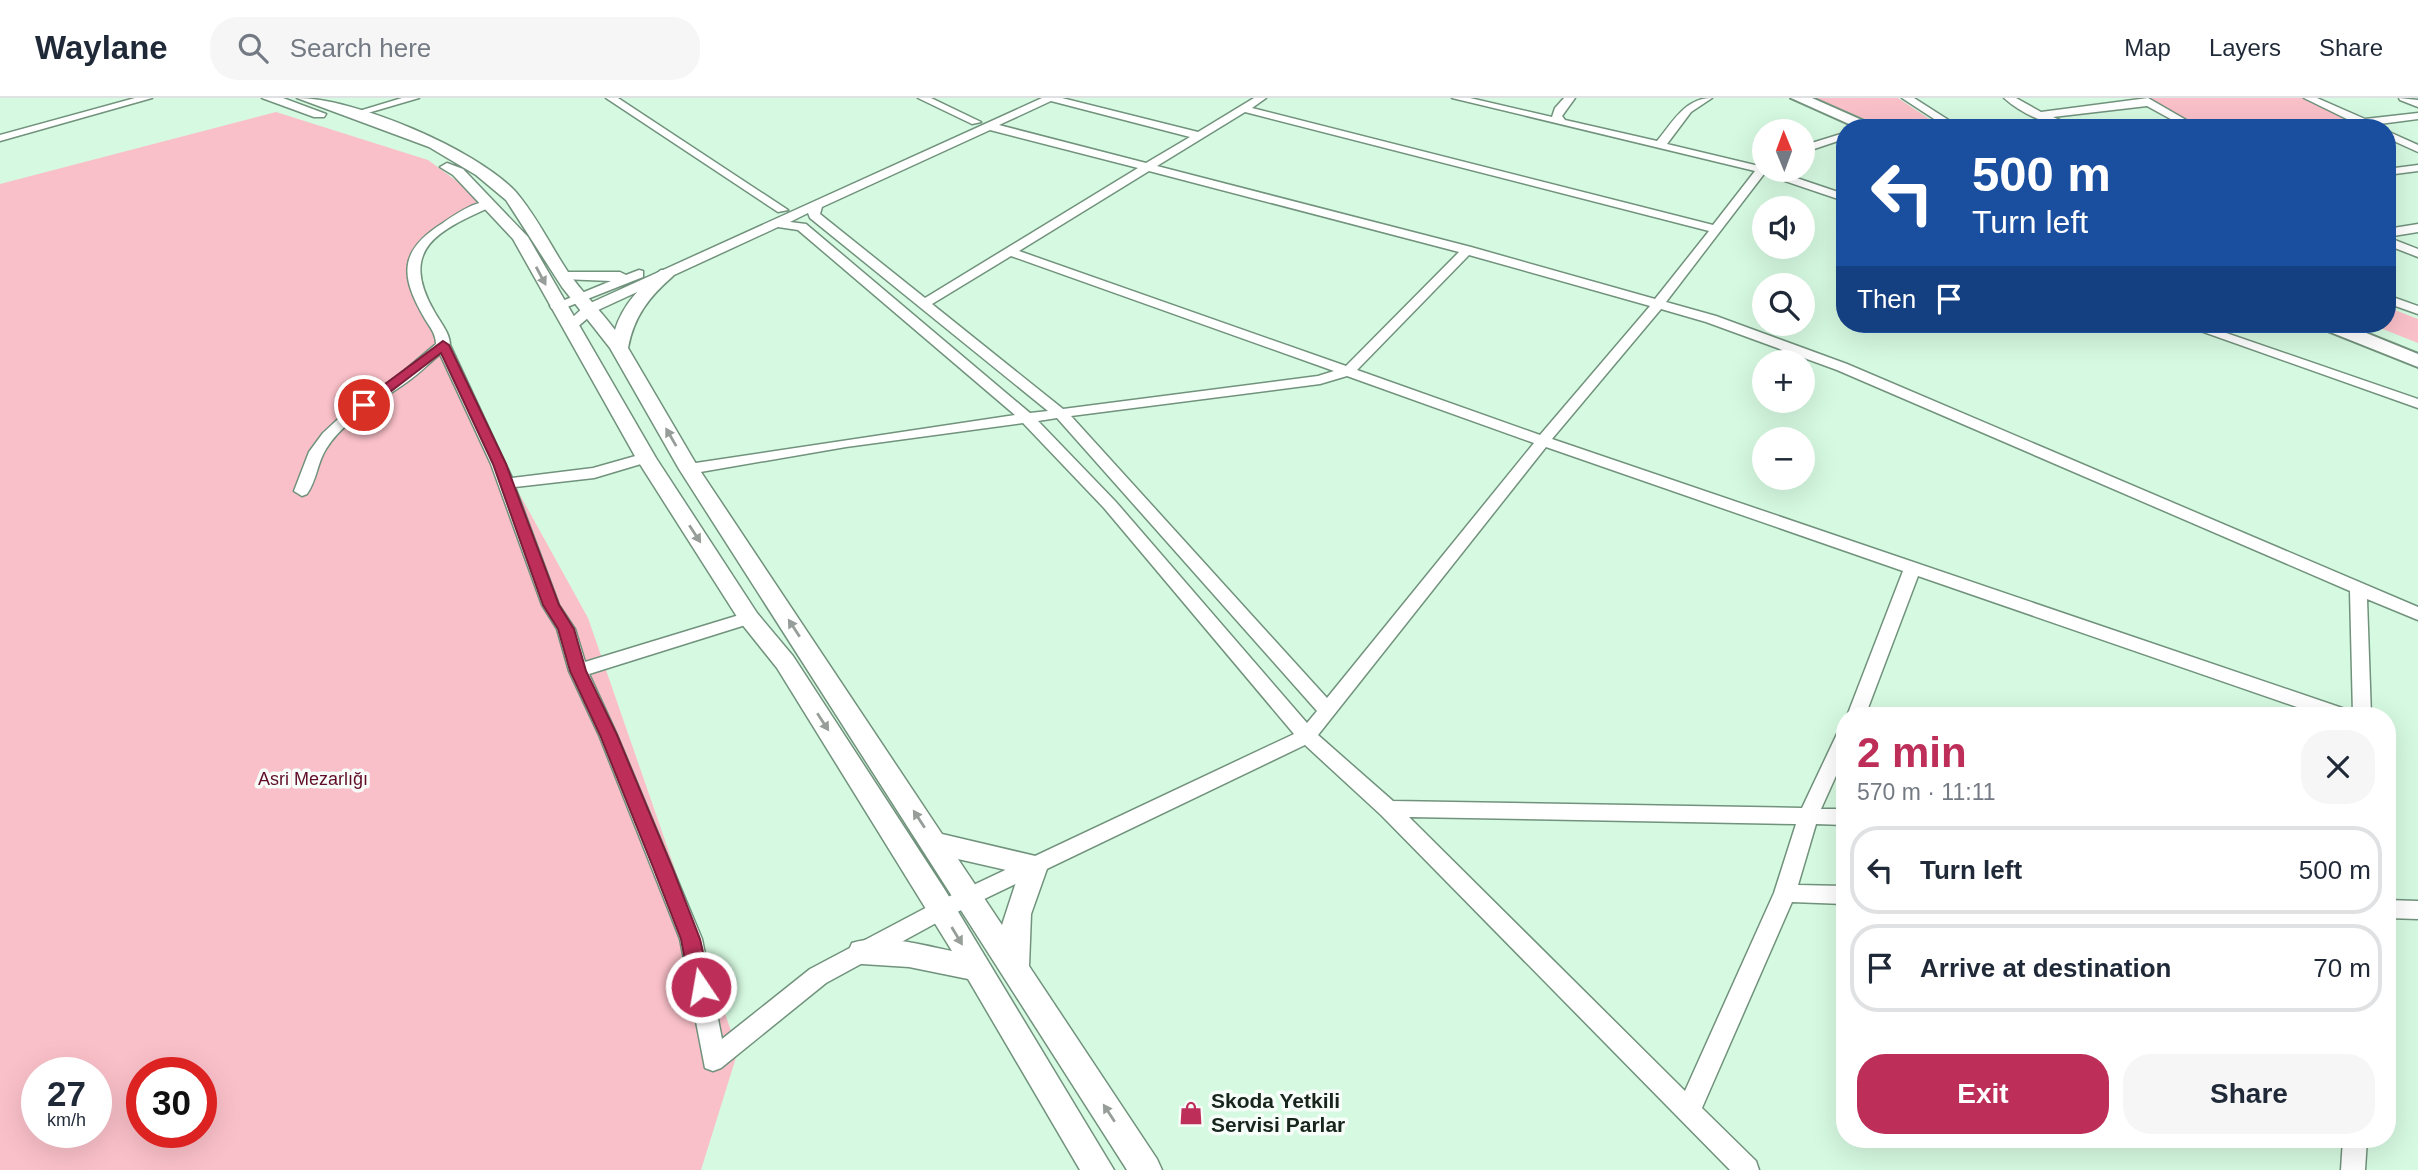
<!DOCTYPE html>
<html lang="en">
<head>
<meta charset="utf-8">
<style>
  :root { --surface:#fff; --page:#f6f6f7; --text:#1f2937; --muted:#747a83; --line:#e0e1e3; --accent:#bd2e59 }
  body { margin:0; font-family:Helvetica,sans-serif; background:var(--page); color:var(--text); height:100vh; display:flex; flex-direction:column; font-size:26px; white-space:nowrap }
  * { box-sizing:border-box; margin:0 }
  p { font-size:23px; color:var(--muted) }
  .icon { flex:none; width:38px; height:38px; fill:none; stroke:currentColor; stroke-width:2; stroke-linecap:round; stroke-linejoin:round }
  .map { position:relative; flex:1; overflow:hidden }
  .panel { position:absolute; left:1836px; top:609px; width:560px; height:441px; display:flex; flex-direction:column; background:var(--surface); border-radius:28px; box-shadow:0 7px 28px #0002 }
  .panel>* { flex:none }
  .top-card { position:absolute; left:1836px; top:21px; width:560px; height:214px; border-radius:28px; box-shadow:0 7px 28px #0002; background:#1a4fa0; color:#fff; overflow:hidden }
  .needle { width:46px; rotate:359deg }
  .tools { position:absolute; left:1752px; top:21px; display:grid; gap:14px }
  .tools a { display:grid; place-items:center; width:63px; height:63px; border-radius:50%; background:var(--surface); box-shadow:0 7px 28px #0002; font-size:35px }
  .speed { position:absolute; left:21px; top:959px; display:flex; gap:14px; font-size:35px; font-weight:700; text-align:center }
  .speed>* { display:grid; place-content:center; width:91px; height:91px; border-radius:50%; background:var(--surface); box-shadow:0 7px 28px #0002; line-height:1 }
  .speed small { font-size:18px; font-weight:400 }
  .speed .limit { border:10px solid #d22; background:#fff; color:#111 }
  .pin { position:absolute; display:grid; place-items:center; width:60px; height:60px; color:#fff; margin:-30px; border:4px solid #fff; border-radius:50%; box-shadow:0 2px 7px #0007 }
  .me { position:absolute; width:77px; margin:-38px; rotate:348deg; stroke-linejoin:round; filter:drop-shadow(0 0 5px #0008) }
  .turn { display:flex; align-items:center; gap:24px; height:147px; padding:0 21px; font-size:32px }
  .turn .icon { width:91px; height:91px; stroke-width:2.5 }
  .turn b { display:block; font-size:49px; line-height:60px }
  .then { display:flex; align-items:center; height:66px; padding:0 21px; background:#0003; gap:14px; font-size:26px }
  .round { display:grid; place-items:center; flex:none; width:74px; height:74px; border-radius:28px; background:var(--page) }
  .summary { display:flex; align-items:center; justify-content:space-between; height:119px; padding:0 21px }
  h1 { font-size:42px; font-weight:600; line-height:52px; color:var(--accent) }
  .primary-button { display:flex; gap:14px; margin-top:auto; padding:14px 21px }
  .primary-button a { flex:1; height:80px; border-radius:28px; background:var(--accent); color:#fff; font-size:28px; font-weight:600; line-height:80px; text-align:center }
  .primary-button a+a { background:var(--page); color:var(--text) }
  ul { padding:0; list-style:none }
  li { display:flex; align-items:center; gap:21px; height:88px; margin:0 14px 10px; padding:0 7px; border:4px solid var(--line); border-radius:28px }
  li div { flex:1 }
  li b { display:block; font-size:26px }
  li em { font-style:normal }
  header { display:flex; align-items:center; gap:42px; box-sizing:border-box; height:98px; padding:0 35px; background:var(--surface); border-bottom:2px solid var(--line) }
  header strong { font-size:33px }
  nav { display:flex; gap:38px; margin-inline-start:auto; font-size:24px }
  .search { width:490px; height:63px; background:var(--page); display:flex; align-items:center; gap:18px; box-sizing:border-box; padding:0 24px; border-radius:28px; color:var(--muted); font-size:26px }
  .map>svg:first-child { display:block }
  .green { fill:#fac0c9; fill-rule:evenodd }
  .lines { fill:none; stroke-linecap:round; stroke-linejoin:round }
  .minor-casing { stroke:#71927c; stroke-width:3 }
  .major-casing { stroke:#71927c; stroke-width:3 }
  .highway-casing { stroke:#71927c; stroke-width:4 }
  .minor { fill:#fff; fill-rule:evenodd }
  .major { fill:#fff; fill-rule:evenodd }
  .highway { fill:#fff; fill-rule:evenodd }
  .oneway { fill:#979d99 }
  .route { fill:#bd2e59; stroke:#7b1e3a; stroke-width:2 }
  .labels { text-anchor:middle; stroke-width:7; stroke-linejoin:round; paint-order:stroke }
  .park-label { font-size:18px; fill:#620c29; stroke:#f7fef9 }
  .near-poi-label { font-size:21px; font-weight:bold; fill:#18251c; stroke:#f7fef9; text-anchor:start }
</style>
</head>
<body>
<header>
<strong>Waylane</strong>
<div class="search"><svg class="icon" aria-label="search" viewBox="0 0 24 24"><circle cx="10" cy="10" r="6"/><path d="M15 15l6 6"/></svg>Search here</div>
<nav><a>Map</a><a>Layers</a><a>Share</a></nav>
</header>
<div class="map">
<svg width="2418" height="1072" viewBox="0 0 2418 1072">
  <rect width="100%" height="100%" fill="#d6f9e1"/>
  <path class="green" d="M1815,0H1898L1943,30H1886Z
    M2148,0H2302L2350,23L2285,30H2202Z
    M276,14L428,62L488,106L429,141L416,154L426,220L436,245L588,520L738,953L701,1072H0V86ZM37,975H96V1034H37ZM142,975H201V1034H142Z
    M2387,209L2418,221V245L2370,226H2387Z"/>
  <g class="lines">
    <g class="minor-casing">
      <path id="minor" d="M135,0H152L0,43V37Z
        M402,0H419L354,19L349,16Z
        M606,0H618L788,112L778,114Z
        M918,0H931L981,24L972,26Z
        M1042,0H1062L1198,34L1254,0H1266L1252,10L1713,127L1755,73L1452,0H1470L1552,19L1555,10L1564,0H1575L1562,18L1565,22L1657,43C1673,24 1685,0 1712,0L1691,14L1667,46L1759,68L1764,66V72H1773L1844,96V103L1764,76L1666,204L1716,218L1847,266L2418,509V522L2367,501L2371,618H2323L1918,478L1865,618H1847L1903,473L1546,349L1318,637L1393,703L1802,710L1837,636L1844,634V660L1821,711H1844V727L1816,726L1798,787L1844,788V806L1792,804L1702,1010L1756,1063L1759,1072H1730L1381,717L1305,647L949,818L826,885L721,970L713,973L705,970L680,841L599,637L569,573L557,531L542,507L491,366L440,256C429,265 419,276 407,284C379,304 344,322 326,351C317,365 317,382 307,396L302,398L294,393L309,354L323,335L350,310L398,278L436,246C436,236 430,229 425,221C400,178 398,153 443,125C456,116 478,101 493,104V108C439,132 398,150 434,213C440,224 450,235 450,247L512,380L593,370L646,355L654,360L651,363L594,380L515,389L559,507L575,531L585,564L749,514L758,520L755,524L589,576L617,637L702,841L722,941L810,871L933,806L1294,636L1104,410L1023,325L846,349L689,376L684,374L681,371L689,366L1015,317L798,132L778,129L596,213L575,231H565L563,228L586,207ZM1051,3L1190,39L1146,65L999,27ZM1245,14L1709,133L1655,201L1471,149L1157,68ZM990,32L1138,70L925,200L820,116L822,109ZM1149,73L1459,154L1346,268L1019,153ZM808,115L810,120L1048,313L1030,315L806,126L790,124ZM1469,157L1650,208L1540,337L1357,272ZM1011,158L1334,273L1318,278L1063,311L932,206ZM1661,211L1706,224L1837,272L2350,493L2353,617L2351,613L1552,341ZM1347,278L1534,345L1327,600L1071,318L1320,286ZM1057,320L1317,613L1307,625L1116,404L1038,323ZM1409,719L1796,726L1774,795L1685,993Z
        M1902,0H1914L1961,30H1948Z
        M2004,0H2016L2041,14L2148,0L2200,30H2187L2147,8L2053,19L2078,30C2053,30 2023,17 2004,0Z
        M2304,0H2317L2365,21L2418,15V21L2349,30H2316L2351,23Z
        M2399,0L2418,2V9L2400,2Z
        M2387,33L2418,47V54L2387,40Z
        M1844,35V41L1802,55V48Z
        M2418,67V73L2387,77V71Z
        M2418,126V134L2387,139V131Z
        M2387,139L2418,151V159L2387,147Z
        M639,172L643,173V179L562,211H552L550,208L611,183L562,181L558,180V174H620L626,177Z
        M2387,197L2418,208V216L2387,205Z
        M2181,226H2200L2418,301V310Z
        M2387,802L2418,803V821L2387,820Z
        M2343,1041H2367L2365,1072H2341Z"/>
    </g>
    <g class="major-casing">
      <path id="major" d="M262,0H283L326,16L324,19H314Z
        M297,0C355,0 475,51 515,93C536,117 550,147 568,174C582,194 600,212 615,232C623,206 641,188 661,172H673L675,175L673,178C649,199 634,218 628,250L699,371L942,736L1044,760L1048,768L1031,816L1029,868L1157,1061L1162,1072H1127L679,371L610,250L562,189L506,102L476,77L429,49ZM958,761L1019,775L1002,827Z
        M447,65L463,71L528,139L656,360L757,515L793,558L945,792L1114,1072H1080L968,881L909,869L862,866L852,863L848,854L852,845C881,835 922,847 952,853L777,570L741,525L636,360L513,141L453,77L440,69Z"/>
    </g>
    <g class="highway-casing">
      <path id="highway" d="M1791,0H1812L1880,30H1858Z
        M2317,226H2344L2418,256V269L2320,230Z"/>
    </g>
    <use href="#minor" class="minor"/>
    <use href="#major" class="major"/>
    <use href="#highway" class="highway"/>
  </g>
  <defs><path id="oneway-solid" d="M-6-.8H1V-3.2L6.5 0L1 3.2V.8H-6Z" transform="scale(1.75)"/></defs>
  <g class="oneway">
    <use href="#oneway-solid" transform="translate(541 178) rotate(62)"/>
    <use href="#oneway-solid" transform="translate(671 339) rotate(-120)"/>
    <use href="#oneway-solid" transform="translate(695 436) rotate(57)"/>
    <use href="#oneway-solid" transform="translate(794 530) rotate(-123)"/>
    <use href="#oneway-solid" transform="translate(823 624) rotate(57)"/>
    <use href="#oneway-solid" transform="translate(919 721) rotate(-123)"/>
    <use href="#oneway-solid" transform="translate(957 838) rotate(59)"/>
    <use href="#oneway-solid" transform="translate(1109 1015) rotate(-123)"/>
  </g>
  <path class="route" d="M443,243L449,247L506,366L559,507L574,531L586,573L617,637L672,769L700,841L711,889L708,895L701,898L693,895L690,889L681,841L653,769L600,637L570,573L558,531L543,507L493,366L441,255L369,310L364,311L357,307Z"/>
  <defs>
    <g id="shop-bare" transform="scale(1.89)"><path d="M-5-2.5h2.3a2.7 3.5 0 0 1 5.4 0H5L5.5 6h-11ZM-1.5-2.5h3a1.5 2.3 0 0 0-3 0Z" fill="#bd2e59" stroke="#f7fef9" stroke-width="2.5" paint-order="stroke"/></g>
  </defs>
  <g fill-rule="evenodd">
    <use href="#shop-bare" x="1191" y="1015"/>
  </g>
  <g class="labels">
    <g class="park-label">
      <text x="313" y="687">Asri Mezarlığı</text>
    </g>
    <g class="near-poi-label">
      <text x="1211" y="1010">Skoda Yetkili<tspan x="1211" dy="24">Servisi Parlar</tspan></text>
    </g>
  </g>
</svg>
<div class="tools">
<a><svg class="needle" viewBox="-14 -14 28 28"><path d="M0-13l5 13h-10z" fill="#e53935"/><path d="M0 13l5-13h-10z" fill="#747a83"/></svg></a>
<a><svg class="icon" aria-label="sound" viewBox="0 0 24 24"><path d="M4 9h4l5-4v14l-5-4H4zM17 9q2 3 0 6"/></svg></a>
<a><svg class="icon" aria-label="search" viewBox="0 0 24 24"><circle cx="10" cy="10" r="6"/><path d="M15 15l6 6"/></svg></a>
<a>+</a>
<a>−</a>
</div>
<div class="speed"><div>27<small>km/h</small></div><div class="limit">30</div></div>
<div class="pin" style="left:364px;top:307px;background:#d93025"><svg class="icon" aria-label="arrive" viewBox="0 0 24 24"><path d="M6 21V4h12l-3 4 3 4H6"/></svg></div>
<svg class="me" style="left:701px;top:889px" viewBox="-20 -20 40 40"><circle r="17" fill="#bd2e59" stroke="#fff" stroke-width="3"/><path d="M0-11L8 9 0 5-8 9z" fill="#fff"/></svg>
<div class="top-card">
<div class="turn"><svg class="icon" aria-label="left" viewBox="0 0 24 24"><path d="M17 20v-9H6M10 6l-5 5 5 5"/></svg><div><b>500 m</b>Turn left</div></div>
<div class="then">Then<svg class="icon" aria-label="arrive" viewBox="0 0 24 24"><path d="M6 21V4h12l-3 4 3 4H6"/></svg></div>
</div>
<section class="panel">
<div class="summary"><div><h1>2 min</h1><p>570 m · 11:11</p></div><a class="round"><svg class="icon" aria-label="close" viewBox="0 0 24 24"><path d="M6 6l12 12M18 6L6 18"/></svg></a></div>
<ul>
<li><svg class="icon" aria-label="left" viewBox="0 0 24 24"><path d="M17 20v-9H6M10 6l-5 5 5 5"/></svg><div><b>Turn left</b></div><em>500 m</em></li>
<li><svg class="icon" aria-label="arrive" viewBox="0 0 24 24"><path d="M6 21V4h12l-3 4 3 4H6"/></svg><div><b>Arrive at destination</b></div><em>70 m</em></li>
</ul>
<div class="primary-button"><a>Exit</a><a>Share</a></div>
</section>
</div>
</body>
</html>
